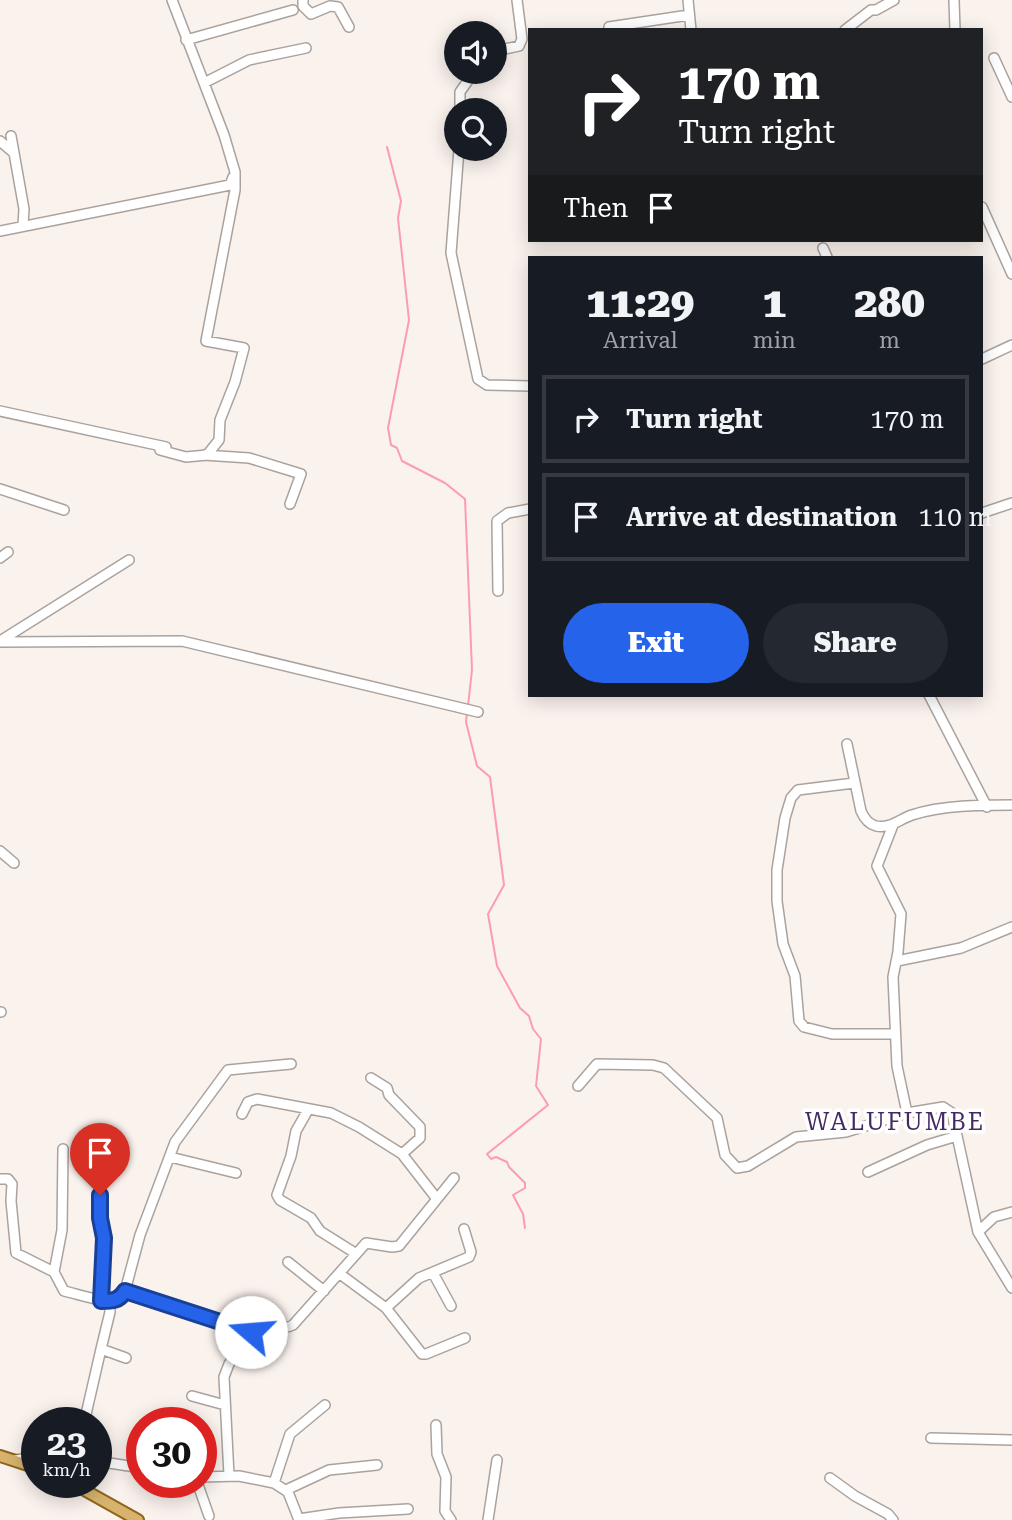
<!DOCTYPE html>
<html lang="en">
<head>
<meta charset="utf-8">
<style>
  :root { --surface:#171b24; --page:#242831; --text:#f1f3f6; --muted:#9ea1a6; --line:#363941; --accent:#2563eb }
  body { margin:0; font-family:"Roboto Serif",serif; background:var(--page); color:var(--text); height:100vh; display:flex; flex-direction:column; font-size:26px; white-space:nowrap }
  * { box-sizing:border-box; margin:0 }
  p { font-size:23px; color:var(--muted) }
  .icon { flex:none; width:38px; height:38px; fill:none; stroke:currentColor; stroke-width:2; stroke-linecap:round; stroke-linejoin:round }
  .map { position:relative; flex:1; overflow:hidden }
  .panel { position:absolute; left:528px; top:256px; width:455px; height:441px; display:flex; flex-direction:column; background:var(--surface); border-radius:0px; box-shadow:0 4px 18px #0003 }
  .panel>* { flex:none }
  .top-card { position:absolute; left:528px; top:28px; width:455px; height:214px; border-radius:0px; box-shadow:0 4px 18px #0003; background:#202124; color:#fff; overflow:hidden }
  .buttons { position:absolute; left:444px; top:21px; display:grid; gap:14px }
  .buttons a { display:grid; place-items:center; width:63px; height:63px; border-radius:50%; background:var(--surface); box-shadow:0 4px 18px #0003; font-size:35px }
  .speed { position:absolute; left:21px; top:1407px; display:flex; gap:14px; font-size:35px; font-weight:700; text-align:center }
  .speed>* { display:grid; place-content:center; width:91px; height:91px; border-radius:50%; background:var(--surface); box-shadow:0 4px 18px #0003; line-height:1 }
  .speed small { font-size:18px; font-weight:400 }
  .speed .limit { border:10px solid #d22; background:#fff; color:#111 }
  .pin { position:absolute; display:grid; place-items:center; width:60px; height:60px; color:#fff; margin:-72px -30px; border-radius:50% 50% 50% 0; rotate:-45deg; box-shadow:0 0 7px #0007 }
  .pin .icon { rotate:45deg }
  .me { position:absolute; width:77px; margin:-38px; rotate:288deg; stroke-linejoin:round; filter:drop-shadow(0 0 5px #0008) }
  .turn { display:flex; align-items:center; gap:24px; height:147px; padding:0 35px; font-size:32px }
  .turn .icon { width:91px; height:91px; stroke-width:2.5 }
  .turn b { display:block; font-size:49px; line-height:60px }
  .then { display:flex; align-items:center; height:66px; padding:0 35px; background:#0003; gap:14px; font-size:26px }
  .eta { display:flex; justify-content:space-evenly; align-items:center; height:119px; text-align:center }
  .eta b { font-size:42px; font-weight:800; line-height:49px }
  .primary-button { display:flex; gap:14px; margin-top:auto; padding:14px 35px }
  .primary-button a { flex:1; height:80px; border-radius:42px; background:var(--accent); color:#fff; font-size:28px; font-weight:800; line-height:80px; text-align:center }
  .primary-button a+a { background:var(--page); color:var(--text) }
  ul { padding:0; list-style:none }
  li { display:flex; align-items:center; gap:21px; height:88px; margin:0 14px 10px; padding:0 21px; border:4px solid var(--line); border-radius:0px }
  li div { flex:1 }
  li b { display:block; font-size:26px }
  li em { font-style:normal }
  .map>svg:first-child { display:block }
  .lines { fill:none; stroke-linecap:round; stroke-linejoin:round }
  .stream { stroke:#fc9daf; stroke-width:2 }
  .minor-casing { stroke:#aaa29d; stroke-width:12 }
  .major-casing { stroke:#8e651a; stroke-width:14 }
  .minor { stroke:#fff; stroke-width:9 }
  .major { stroke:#d8b36e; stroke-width:10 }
  .route-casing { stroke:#184099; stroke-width:18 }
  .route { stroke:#2563eb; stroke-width:12 }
  .labels { text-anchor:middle; stroke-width:7; stroke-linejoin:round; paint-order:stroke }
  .quarter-label { font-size:24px; letter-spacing:2px; fill:#432a64; stroke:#fff }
</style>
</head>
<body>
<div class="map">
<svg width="1012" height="1520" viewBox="0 0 1012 1520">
  <rect width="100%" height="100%" fill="#faf2ed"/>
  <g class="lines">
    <path class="stream" d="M387,147L401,201L398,218L409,320L388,428L391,445L397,448L402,461L445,483L465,499L472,670L468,706
      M467,712L466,722L477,766L490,777L504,885L488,914L497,966L520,1008L529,1016L533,1029L541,1039L536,1086L548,1105L487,1154L491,1159L496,1157L507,1162L509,1167L525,1183V1188L513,1195L523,1214L525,1228"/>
    <g class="minor-casing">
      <path id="minor" d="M303,0V6L311,14L330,6L338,7L349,27
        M688,0L691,30
        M954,0L955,30
        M609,27L689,15
        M845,30L871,10H876L894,0
        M186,40L293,10
        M495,51L519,46L522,39L517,0
        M994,58L1012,97
        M204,83L249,60L306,48
        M460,110V92L474,72
        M11,136L24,209L23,225
        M0,141L14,153
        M459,149L451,253L478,379L487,385L530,386
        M982,207L1012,274
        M0,231L230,185L233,177
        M823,248L827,257
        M982,359L1012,345
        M0,411L166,447
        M160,450L186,457L207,455L219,440L220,420L235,382L244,348L206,341L235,190V172L224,135L172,0
        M204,455L249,458L301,474L290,504
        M0,489L64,510
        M982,513L1012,503
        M0,558L8,552
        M498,591L497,521L508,513L530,509
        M0,641L129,560
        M0,642L182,641L478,712
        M929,695L987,807
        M847,744L861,811C864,818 868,824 876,826C890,829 900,819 912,815C942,805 981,805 1012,805
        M854,783L798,790L791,798L785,818L777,870V901L783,944L795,976L799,1021L804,1027L832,1034H895
        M893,825L877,866L901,914L898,952L893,977L897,1066L907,1113L943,1107L952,1113L978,1232L1012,1288
        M0,851L14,863
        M897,961L961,948L1012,927
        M0,1012H1
        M371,1078L387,1088L389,1095L420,1127V1138L402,1154
        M578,1086L597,1064L653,1065L664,1068L717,1118L725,1155L737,1168L748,1166L796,1137L846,1132L907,1113
        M308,1110L296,1131L291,1156L277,1195L280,1200L311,1218L320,1231L355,1253
        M242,1114L248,1102L257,1099L331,1113L359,1127L402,1154L437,1199
        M170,1157L236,1173
        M868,1172L927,1145L957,1136
        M0,1179H8L12,1184L11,1201L16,1253L54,1272L64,1291C83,1295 114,1309 125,1291L140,1235L175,1142L228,1070L291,1064
        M978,1232L994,1217L1012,1212
        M288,1262L324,1291
        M54,1272L62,1230L63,1149
        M433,1273L451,1306
        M340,1274L386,1308L422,1354H426L465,1338
        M125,1291L252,1331
        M101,1301C105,1258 99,1218 101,1175
        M109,1302L110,1312L101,1349L126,1358
        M386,1308L419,1278L469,1257L471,1252L464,1229
        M192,1396L225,1405
        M84,1423L101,1349
        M436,1425L437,1454L446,1477L445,1511L451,1520
        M931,1438L1012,1440
        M15,1460L37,1457
        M96,1461L142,1468
        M229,1476L224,1377L229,1364L251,1332C263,1325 279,1332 293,1325L366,1243L392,1247L399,1246L454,1178
        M201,1477L239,1476L274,1483
        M830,1478L855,1496L888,1514L893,1520
        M197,1482L209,1516
        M286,1490L329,1470L377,1465
        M299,1519L339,1513L408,1509
        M299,1520L288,1492L274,1483L290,1434L325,1405
        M488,1520L497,1460"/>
    </g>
    <g class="major-casing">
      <path id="major" d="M0,1456L37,1468
        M70,1482L138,1520"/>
    </g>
    <use href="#minor" class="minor"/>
    <use href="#major" class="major"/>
  </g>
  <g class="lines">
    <g class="route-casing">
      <path id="route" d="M100,1195V1218L104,1238L101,1301C112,1301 119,1301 125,1291L251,1332"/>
    </g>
    <use href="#route" class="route"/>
  </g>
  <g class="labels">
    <g class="quarter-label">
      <text x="895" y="1130">WALUFUMBE</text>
    </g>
  </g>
</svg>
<div class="buttons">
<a><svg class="icon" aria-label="sound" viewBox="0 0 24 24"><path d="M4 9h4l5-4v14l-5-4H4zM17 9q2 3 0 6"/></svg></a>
<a><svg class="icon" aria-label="search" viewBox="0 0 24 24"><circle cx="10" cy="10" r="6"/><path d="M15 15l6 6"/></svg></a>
</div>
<div class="speed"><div>23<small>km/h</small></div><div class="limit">30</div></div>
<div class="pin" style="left:100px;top:1195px;background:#d93025"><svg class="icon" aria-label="arrive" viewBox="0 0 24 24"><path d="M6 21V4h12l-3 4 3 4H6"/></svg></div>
<svg class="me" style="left:251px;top:1332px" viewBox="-20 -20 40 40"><circle r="19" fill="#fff"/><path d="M0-13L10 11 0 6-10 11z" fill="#2563eb"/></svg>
<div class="top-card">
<div class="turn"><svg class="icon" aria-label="right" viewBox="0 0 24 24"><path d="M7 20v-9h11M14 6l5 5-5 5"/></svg><div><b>170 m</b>Turn right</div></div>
<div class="then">Then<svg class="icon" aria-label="arrive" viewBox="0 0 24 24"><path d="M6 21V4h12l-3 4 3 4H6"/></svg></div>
</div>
<section class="panel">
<div class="eta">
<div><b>11:29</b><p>Arrival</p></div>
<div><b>1</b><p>min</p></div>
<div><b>280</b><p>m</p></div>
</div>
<ul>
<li><svg class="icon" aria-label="right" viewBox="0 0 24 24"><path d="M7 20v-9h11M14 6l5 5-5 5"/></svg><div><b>Turn right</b></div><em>170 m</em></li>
<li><svg class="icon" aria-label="arrive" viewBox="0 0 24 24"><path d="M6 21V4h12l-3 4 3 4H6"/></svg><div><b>Arrive at destination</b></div><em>110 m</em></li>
</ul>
<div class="primary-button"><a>Exit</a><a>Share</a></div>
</section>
</div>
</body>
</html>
